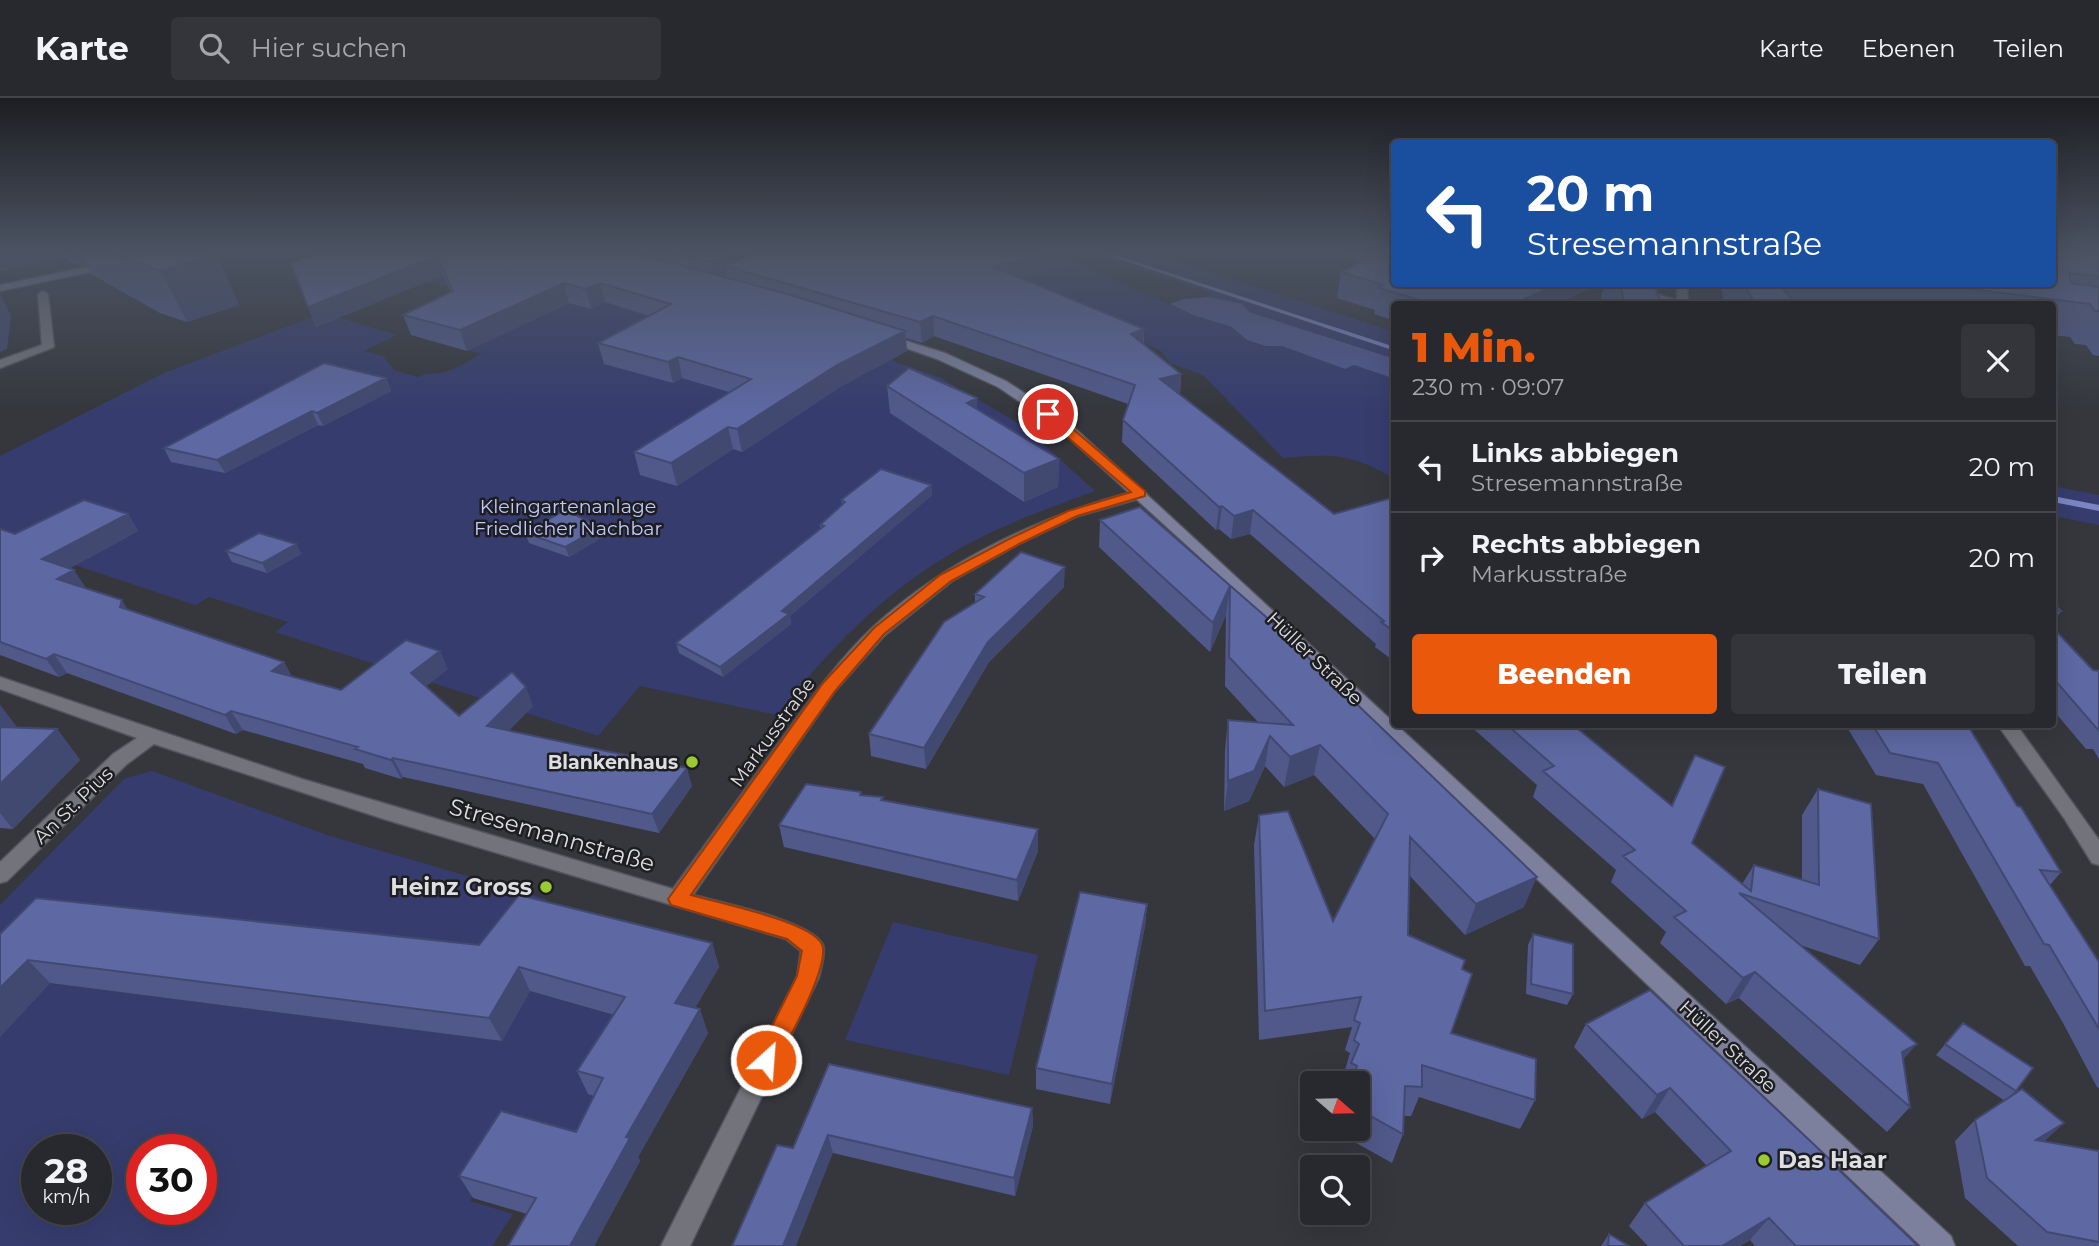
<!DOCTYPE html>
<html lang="de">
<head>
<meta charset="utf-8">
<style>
  :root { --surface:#28292e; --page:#34353a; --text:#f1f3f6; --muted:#a5a6aa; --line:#44454a; --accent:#ea580c }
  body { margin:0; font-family:Montserrat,sans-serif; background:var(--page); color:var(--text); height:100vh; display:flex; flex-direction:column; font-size:26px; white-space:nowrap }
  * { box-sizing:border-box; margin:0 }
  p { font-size:23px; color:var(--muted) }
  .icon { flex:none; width:38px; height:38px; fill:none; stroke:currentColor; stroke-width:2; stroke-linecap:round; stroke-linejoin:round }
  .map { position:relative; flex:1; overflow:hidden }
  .details { position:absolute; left:1391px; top:203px; width:665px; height:427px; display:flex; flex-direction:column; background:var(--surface); border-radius:7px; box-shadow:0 7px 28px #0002,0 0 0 2px var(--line) }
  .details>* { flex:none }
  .top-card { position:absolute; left:1391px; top:42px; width:665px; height:147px; border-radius:7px; box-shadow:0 7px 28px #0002,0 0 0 2px var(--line); background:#1a4fa0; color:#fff; overflow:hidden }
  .needle { width:46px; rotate:110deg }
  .controls { position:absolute; left:1300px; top:973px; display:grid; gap:14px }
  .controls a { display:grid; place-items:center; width:70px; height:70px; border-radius:7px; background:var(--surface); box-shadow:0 7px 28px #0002,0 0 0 2px var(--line); font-size:35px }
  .speed { position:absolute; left:21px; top:1036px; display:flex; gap:14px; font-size:35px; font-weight:700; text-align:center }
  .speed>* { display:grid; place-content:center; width:91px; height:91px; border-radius:50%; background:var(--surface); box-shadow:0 7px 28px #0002,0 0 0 2px var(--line); line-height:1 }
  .speed small { font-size:18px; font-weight:400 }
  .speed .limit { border:10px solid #d22; background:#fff; color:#111 }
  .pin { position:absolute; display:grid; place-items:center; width:60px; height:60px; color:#fff; margin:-30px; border:4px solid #fff; border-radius:50%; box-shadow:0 2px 7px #0007 }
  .me { position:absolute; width:77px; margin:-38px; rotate:26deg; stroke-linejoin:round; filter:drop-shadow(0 0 5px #0008) }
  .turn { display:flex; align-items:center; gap:24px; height:147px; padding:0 21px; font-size:32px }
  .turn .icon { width:91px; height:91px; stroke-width:2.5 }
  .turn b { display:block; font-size:49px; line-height:60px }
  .round { display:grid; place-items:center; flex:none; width:74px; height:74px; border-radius:7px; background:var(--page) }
  .overview { display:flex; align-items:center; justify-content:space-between; height:119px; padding:0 21px }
  h1 { font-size:42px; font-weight:800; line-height:52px; color:var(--accent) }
  .action { display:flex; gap:14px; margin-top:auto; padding:14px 21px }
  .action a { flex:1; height:80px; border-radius:7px; background:var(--accent); color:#fff; font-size:28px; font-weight:800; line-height:80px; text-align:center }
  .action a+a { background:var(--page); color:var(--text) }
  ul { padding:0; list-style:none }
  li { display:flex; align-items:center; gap:21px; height:91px; padding:0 21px; border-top:2px solid var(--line) }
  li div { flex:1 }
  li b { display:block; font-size:26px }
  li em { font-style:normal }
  header { display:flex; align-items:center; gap:42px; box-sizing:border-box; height:98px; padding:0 35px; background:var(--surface); border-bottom:2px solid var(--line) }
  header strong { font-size:33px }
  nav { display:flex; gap:38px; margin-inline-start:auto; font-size:24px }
  .search { width:490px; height:63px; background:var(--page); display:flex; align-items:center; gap:18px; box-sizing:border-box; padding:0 24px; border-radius:7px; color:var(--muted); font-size:26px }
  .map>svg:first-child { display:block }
  .green { fill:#363d6e; fill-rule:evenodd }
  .forest { fill:#505891 }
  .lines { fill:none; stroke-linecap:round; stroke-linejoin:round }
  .stream { fill:#7a85c2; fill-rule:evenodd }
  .street-casing { stroke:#535459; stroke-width:3 }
  .secondary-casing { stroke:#535459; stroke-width:3 }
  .street { fill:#73747b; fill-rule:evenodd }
  .secondary { fill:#7c809d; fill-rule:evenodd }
  .wall { fill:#51598b }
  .shaded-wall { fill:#424971 }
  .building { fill:#5e68a2; stroke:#424971; stroke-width:2 }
  .route { fill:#ea580c; stroke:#983908; stroke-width:2 }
  .poi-dot { fill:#9bcb33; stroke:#1e1e21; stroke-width:2.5 }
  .labels { text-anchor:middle; stroke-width:5; stroke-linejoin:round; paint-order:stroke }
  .park-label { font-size:19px; fill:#c0cafe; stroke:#1e1e21 }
  .street-label { font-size:19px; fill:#dedfe3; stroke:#1e1e21 }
  .poi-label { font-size:19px; font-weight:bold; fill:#dedfe3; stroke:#1e1e21; text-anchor:end }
  .near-street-label { font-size:23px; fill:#dedfe3; stroke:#1e1e21 }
  .near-poi-label { font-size:23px; font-weight:bold; fill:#dedfe3; stroke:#1e1e21; text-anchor:end }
</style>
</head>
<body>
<header>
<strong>Karte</strong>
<div class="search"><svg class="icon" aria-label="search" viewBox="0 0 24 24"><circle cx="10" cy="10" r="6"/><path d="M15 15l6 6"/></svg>Hier suchen</div>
<nav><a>Karte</a><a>Ebenen</a><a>Teilen</a></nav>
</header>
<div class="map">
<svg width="2099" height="1148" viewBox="0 0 2099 1148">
  <rect width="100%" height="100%" fill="#35373d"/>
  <path class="green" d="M515,153L793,228L941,280L1023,328L1095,393C1049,410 1001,427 957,452C885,493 827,553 777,617L640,588L598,638L275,534L288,524L209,499L195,507L0,442V358L164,275L323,215L397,237L364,253L383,258L394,272L418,279C430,273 435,277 445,274C457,271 470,262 481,256L458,250L492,231L470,194L369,170Z
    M917,153H1049L1193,217L1232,229L1266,248H1282L1345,271L1354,267L1395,281V381C1350,355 1334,356 1283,360L1203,277L1170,265L1161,253L1081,214Z
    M1077,153H1144L1395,234V261L1249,214L1242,206L1208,199L1209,194Z
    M2053,388L2099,397V427L2053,418Z
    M152,673L330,738L546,801L491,871L0,879V807L124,681Z
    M893,824L1038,857L1009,977L845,942Z
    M50,885L502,943L530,893L634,923L662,1016L636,1062L513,1034L470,1103L513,1116L492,1148H0V939ZM37,1052H96V1111H37ZM142,1052H201V1111H142Z"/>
  <path class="forest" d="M1208,199L1242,206L1249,214L1395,261V281L1354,267L1345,271L1282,248H1266L1247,242L1232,229L1193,217L1170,206L1184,201Z"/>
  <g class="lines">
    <path class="stream" d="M1095,153H1103L1395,249V253Z
      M2053,398L2099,407V413L2053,404Z"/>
    <g class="street-casing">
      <path id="street" d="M1606,186H1621L1677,202V186H1687L1688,206H1671Z
        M43,193L48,196L54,249L0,270V262L42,247L38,196Z
        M1140,392L1147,396L1145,399L1078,418L1019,446L952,483L885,537L835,593L693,797C719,804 812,823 823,847C826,855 821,870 819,879L690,1148H661L797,879L801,853L786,841L387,722L154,646L127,666L7,783L0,785V764L113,656L137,640L0,591V579L302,681L673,791C709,742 744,693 779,645C808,605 837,563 873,529C947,461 1044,416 1140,392Z
        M1997,626H2016L2099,742V767L2092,765L2064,720Z"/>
    </g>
    <g class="secondary-casing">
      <path id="secondary" d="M110,164L114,165V169L0,193V187Z
        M884,236L945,255L1006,283L1067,323L1951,1138L1955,1148H1921L1203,462L1057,329L998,289L937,261L880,241V237Z"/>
    </g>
    <use href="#street" class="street"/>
    <use href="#secondary" class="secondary"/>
  </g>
  <path class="wall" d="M0,153H208L216,156L239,207L187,224L160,215L91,176L86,167L78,168L63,160L0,173Z
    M326,153H1073L1072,166L1022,180L1144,231V246L1181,276L1180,296L1334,416L1395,399V564L1375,549L1376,546L1250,436L1231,441L1219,431L1216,432L1122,344L1123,322L1128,306L934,238L922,245L906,240L907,253L840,289L742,354L733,351L677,388L640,377L634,354L729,294L682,280L673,285L604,266L598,245L649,218L605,204L591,211L569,205L467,253L411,237L403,217L451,194L443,177L316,229L308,209Z
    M1329,153H1395V186H1598L1558,206H1395V223L1374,216L1375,212L1337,200L1341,174L1361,164Z
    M2099,153V258L2093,257L2086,247L2075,246L2070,239L2053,237V206H1803L1795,205L1796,206H1724L1721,186H2053Z
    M1605,186H1654L1661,206H1603L1601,198Z
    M386,280L391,293L323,328L318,327L225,375L171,364L164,350Z
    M887,288L1059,361L1058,389L1024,404L890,315Z
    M931,387L932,397L790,518L791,526L723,579L679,555L676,545L820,431V427L842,406L841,402Z
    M1140,409L1265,518L1524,809L1465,837L1409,777L1408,837L1462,871L1451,935L1535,1002L1520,1031L1419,999L1411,1018H1404L1403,1036L1392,1065L1342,1037L1344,1031H1358V985H1345L1348,975L1345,972L1350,955L1345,952L1352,929L1259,942L1254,747L1259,717L1333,823L1375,741L1314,677L1284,689L1265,668L1249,703L1224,713L1225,652L1228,622L1258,624L1225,588L1226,517L1210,554L1099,449L1100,422Z
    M128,416L138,433L70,470L86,490H85L128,512L284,564L292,579L341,592L448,571L426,588L459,618L533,608L509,632L692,688L659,735L403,679L401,681L365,670L363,666L243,632L236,636L67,575L59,579L0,557V431L15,436Z
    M525,435L603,439L569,459L529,445Z
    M296,446L301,456L267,475L232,464L226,453Z
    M1064,489L989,564L926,671L871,658L869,636L975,504V496Z
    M2053,505L2061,513L2053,525Z
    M2053,530L2093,572L2099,573V661L2093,651H2086L2053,612Z
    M0,607L17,630L57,631L80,662L13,731L0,730Z
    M1468,626H1572L1671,708L1695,657L1692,745L1742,786L1754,767L1802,782V717L1818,691L1879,841L1860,867L1800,847L1903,962L1910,1009L1887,1034L1739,900L1726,906L1660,845L1666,834L1611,784L1616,772L1533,699L1537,687Z
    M1845,626H1967L2017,708L2061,774L2050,787L2099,864V990L2097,989L2063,925L2030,868H2025L1923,686L1876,677Z
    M862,697L883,699V702L1038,753L1018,803L784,749L779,727Z
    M1147,806L1145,828L1110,1006L1036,991V970Z
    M0,836L479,847L712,845L719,869L695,910L708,935L638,1059L640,1063L594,1148H508L527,1116L473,1100L459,1078L576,1034L594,998L588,996L577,973L614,917L530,893L502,943L50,885L0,939Z
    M1533,836L1573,896L1567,907L1526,896L1528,847Z
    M1963,925L2016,993L2009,999L2064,1025L2043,1044L2099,1053V1148H2018L1965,1100L1955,1043L1975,1022L2005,1003L1936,957Z
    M1586,926L1839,1072L1918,1148H1755L1750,1142L1740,1148H1648L1629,1128L1645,1105L1707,1068L1655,1014L1642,1021L1574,949Z
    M829,966L1032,1010L1033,1028L1015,1098L833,1055L793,1050Z
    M1609,1136L1629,1148H1601Z"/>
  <path class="shaded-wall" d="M0,153H59L63,160L0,173Z
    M69,153H79L86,167L78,168Z
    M736,153H780L725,168L727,177L714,183L710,164Z
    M1052,153H1073L1072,166L994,188V169Z
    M216,156L239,207L187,224L161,173Z
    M437,158L443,177L316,229L308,209Z
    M564,185L569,205L467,253L460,232Z
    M600,185L605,204L591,211L586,191Z
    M1556,186H1598L1558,206H1514Z
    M0,195L11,218L7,251L0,254Z
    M933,218L934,238L922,245L920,224Z
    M1144,231L1143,251L1131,236Z
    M905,233L907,253L840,289L742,354L737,331L837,267Z
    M678,259L682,280L673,285L668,264Z
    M1181,276L1180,298L1160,281Z
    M386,280L391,293L323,328L317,315Z
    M977,300L978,327L967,305Z
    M312,313L318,327L225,375L217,362Z
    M728,329L733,351L677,388L671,365Z
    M1059,361L1058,389L1024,404V375Z
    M931,387L932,397L790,518L791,526L723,579L720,569L782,513Z
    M1222,408L1219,431L1216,432L1219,409Z
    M1253,412L1250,436L1231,441L1234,418Z
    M128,416L138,433L54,479L42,461Z
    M601,429L603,439L569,459L565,449Z
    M296,446L301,456L267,475L262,465Z
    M1065,469L1064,489L989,564L926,671L924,650L988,544Z
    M74,472L86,490L69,499L57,481Z
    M1230,488L1226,517L1210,554L1213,525Z
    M122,502L133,520L120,509Z
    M440,553L448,571L420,593L411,575Z
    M54,556L67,575L59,579L46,561Z
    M284,564L294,583L272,573Z
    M526,589L533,608L495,647L487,628Z
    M0,607L21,634L0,655Z
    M231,613L243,632L236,636L225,617Z
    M57,631L80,662L13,731L0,715V686Z
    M1270,638L1265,668L1249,703L1224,713L1228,683Z
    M1320,647L1314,677L1284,689L1290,659Z
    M393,660L403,679L401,681L391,662Z
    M687,670L692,688L659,735L652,716Z
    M1038,731V753L1018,803L1017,782Z
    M1537,779L1524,809L1465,837L1476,806Z
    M1147,806L1145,828L1110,1006L1112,986Z
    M712,845L719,869L684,929L675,905Z
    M28,862L50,885L0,939V890Z
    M519,869L530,893L502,943L489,920Z
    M1755,874L1739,900L1726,906L1743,880Z
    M700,911L708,935L638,1059L640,1063L594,1148H570L626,1039Z
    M1917,946L1895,971L1902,954Z
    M1670,990L1655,1014L1642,1021L1657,997Z
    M1032,1010L1033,1028L1015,1098L1014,1080Z
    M2064,1025L2041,1045L2036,1042Z
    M828,1037L833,1055L796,1148H783Z
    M1769,1120L1750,1142L1740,1148H1722Z"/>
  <path class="building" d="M113,153H208L216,156L161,173L135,164Z
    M326,153H628L791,197L905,233L837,267L737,331L728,329L671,365L634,354L751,281L678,259L668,264L598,245L671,206L600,185L586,191L564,185L460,232L403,217L453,193L437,158L308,209L291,165Z
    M667,153H736L710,164Z
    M759,153H1052L994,169L1144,231L1131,236L1181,276L1160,281L1334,416L1395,399V534L1381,524L1384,523L1253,412L1234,418L1222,408L1219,409L1123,322L1135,287L933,218L920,224L725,168Z
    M1384,153H1395V186H1556L1514,206H1433L1379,190L1384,187L1341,174Z
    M2053,153H2099V178L2069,175L2071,185L2099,189V213H2095L2090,206L1929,186H2053Z
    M1620,186H1654L1661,206H1625Z
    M1743,186H1779L1796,206H1756Z
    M324,265L386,280L317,315L312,313L217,362L164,350Z
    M909,270L977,300L967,305L1059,361L1024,375L887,288Z
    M881,371L931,387L782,513L789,516L720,569L676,545L824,428L820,427L845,404L841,402Z
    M84,402L128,416L42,461L74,472L57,481L122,502L120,509L284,564L272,573L341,592L406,542L440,553L411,575L459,618L512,574L526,589L487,628L687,670L652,716L393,660L391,662L355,651L358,649L231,613L225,617L54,556L46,561L0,544V431L15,436Z
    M1140,409L1265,518L1537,779L1476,806L1410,739L1408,837L1465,862L1462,871L1472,876L1451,935L1536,961L1535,1002L1422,967V989L1405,988L1403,1036L1358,1011V985H1351L1357,968L1351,965L1359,946L1354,942L1360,925L1354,922L1361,899L1265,913L1259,717L1288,713L1333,823L1388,716L1320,647L1290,659L1270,638L1254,673L1228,683V622L1293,627L1229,559L1230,488L1213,525L1100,422Z
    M565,412L601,429L565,449L525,435Z
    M259,435L296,446L262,465L226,453Z
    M1021,454L1065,469L988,544L924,650L869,636L944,524L984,499L975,496Z
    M2053,505L2061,513H2053Z
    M2053,530L2093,572L2099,573V633L2053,580Z
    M1506,626H1572L1672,708L1695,657L1725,669L1692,745L1751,793L1754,767L1819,787L1818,691L1871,706L1879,841L1739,795L1917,946L1902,954L1910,1009L1755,874L1743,880L1674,819L1686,813L1623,758L1635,752L1543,673L1554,668Z
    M1872,626H1967L2017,708L2021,709L2061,774L2040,772L2099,864V931L2049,847L2044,846L1938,665L1890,655Z
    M0,629L57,631L0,686Z
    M806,686L861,694L860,697L883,699L881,702L1038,731L1017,782L779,727Z
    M1080,794L1147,806L1112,986L1036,970Z
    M519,797L712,845L675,905L700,911L626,1039L630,1040L570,1148H508L536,1100L459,1078L501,1013L576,1034L603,980L577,973L625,899L519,869L489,920L28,862L0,890V836L36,800L479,847Z
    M1533,836L1573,846V896L1531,886Z
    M1650,892L1840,1071L1839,1072L1918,1148H1796L1769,1120L1722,1148H1684L1645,1105L1731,1053L1670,990L1657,997L1586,926Z
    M1963,925L2033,970L2016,993L1945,946Z
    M829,966L1032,1010L1014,1080L828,1037L783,1148H732L777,1047L793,1050Z
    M2022,991L2064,1025L2036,1042L2099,1053V1144L2047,1134L1987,1080L1975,1022Z
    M1609,1136L1629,1148H1608Z"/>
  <linearGradient id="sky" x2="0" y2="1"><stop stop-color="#1d1e22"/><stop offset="0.49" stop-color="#4b5362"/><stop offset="1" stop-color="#4b5362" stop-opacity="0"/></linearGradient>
  <rect width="2099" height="313" fill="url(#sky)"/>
  <path class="route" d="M1043,313H1052L1145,393V398L1077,418L1019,446L951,483L884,536L835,593L691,797C714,804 821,825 823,850C826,876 787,944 774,969L766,972L758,969L755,962L797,878L802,853L787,841L671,807L668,801L823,585L874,530L940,477L1009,441L1068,413L1131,394L1043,318Z"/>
  <g class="poi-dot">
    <circle cx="692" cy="664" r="7"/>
    <circle cx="546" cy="789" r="7"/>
    <circle cx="1764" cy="1062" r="7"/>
  </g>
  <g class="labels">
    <g class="park-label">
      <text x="568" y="415">Kleingartenanlage<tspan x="568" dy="22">Friedlicher Nachbar</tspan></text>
    </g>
    <g class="street-label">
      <text transform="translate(1315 560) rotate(44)" y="7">Hüller Straße</text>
      <text transform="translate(772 634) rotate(-54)" y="7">Markusstraße</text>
      <text transform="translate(73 707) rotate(-44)" y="7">An St. Pius</text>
      <text transform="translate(1728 948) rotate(43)" y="7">Hüller Straße</text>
    </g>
    <g class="poi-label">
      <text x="678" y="671">Blankenhaus</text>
    </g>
    <g class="near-street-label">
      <text transform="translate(552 737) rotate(16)" y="8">Stresemannstraße</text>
    </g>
    <g class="near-poi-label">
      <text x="532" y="797">Heinz Gross</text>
      <text x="1778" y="1070" text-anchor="start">Das Haar</text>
    </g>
  </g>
</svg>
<div class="controls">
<a><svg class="needle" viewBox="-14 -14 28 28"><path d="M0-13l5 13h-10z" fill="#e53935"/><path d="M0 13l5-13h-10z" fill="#a5a6aa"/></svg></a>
<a><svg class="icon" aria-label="search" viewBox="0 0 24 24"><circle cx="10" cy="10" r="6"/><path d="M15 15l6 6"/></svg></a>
</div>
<div class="speed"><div>28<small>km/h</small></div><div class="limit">30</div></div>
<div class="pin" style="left:1048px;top:316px;background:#d93025"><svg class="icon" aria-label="arrive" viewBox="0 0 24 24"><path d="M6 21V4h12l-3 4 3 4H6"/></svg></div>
<svg class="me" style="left:766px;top:962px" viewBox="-20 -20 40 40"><circle r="17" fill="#ea580c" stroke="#fff" stroke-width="3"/><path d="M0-11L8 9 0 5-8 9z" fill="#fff"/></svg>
<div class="top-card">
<div class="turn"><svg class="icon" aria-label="left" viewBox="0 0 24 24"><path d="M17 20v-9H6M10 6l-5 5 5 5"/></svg><div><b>20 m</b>Stresemannstraße</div></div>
</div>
<section class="details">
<div class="overview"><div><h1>1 Min.</h1><p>230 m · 09:07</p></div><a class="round"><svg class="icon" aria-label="close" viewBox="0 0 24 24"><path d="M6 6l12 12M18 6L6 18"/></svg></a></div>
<ul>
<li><svg class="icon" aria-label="left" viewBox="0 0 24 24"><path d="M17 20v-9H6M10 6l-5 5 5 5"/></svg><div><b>Links abbiegen</b><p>Stresemannstraße</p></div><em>20 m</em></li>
<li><svg class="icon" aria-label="right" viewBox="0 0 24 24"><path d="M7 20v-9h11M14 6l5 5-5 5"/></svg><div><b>Rechts abbiegen</b><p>Markusstraße</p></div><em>20 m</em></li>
</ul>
<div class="action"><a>Beenden</a><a>Teilen</a></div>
</section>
</div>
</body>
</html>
